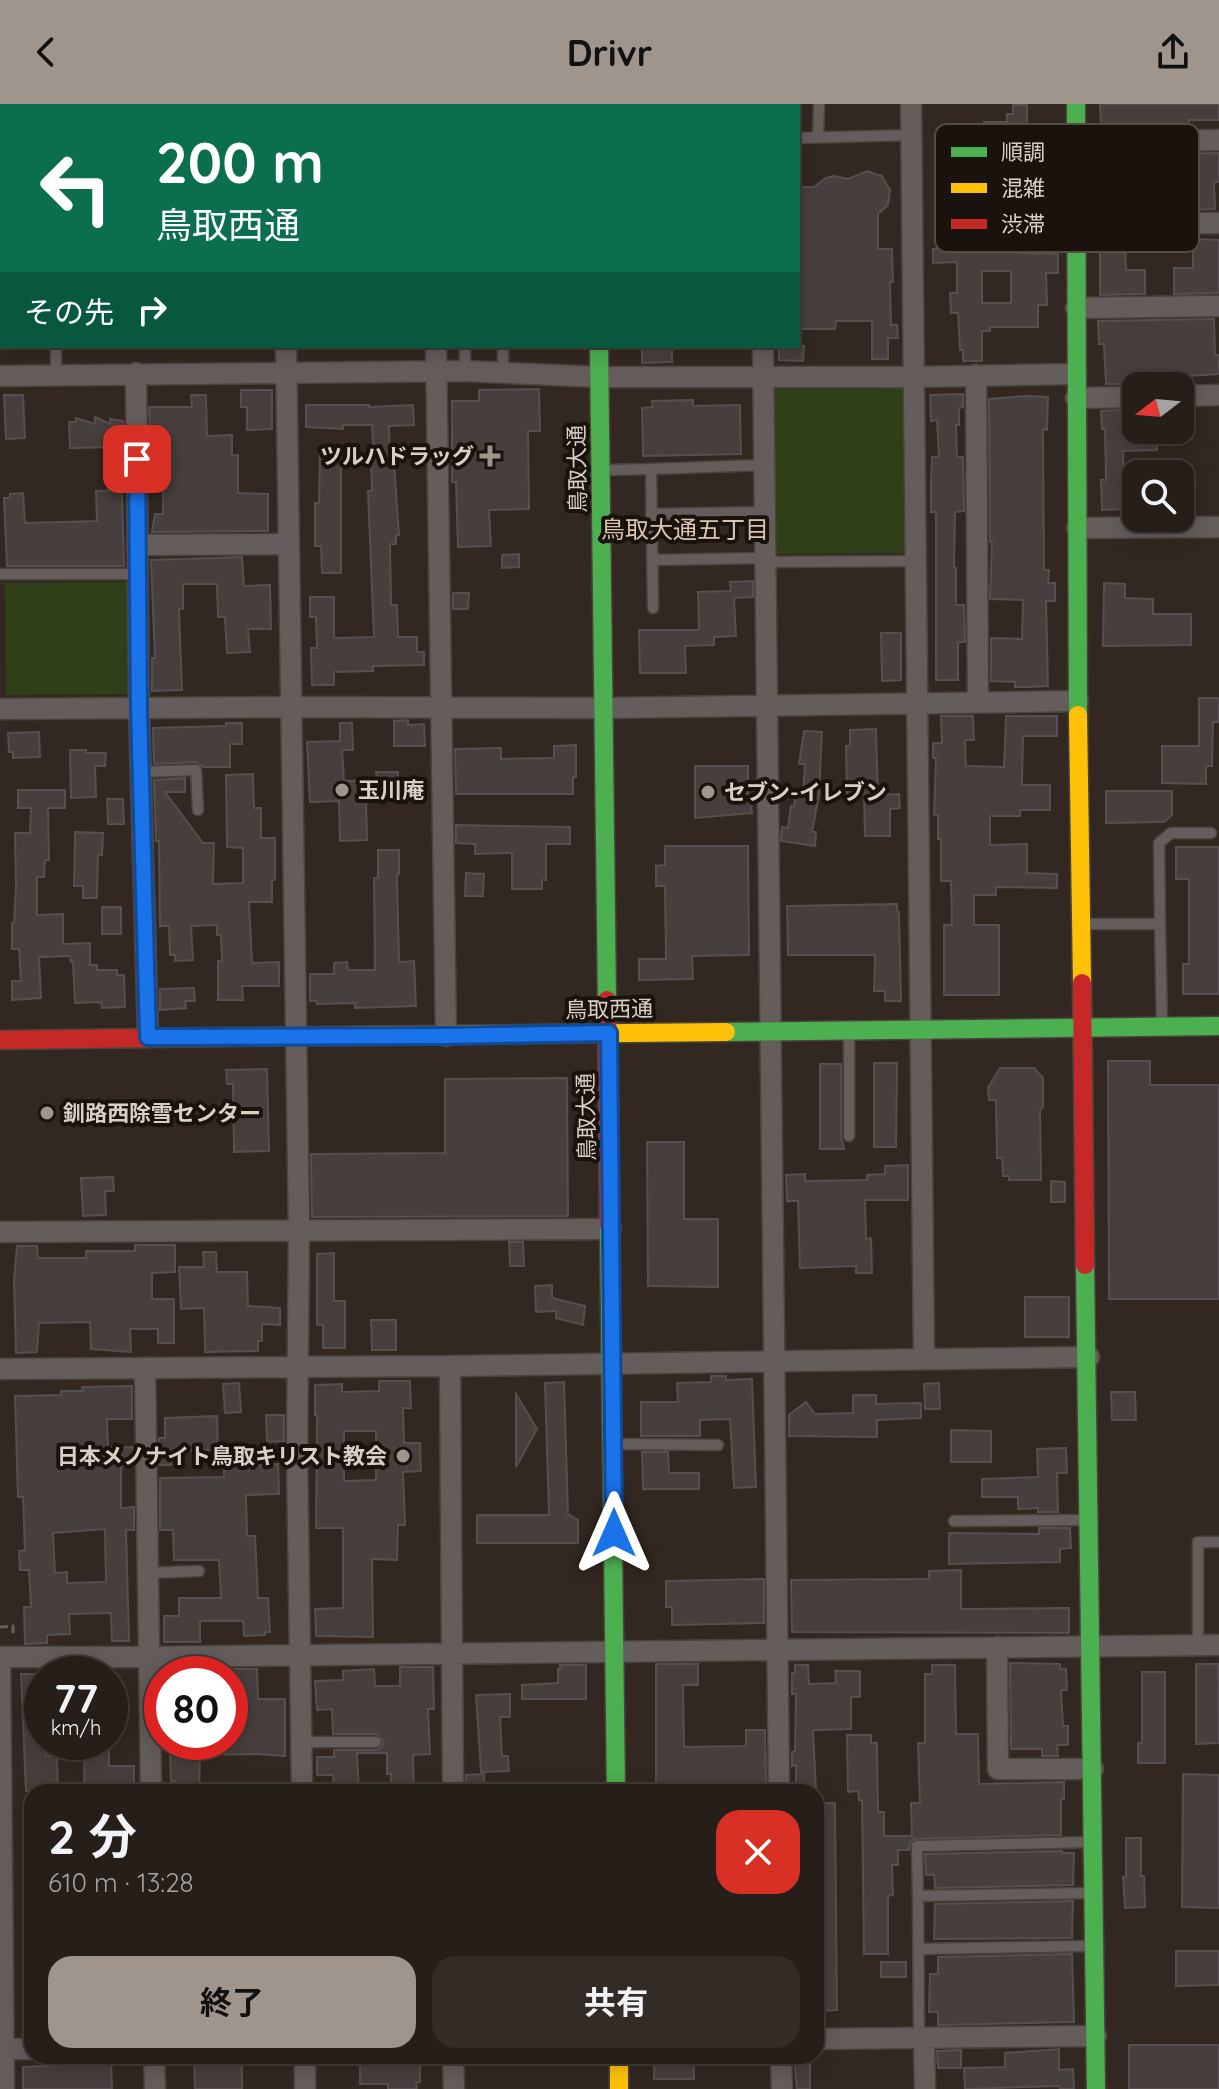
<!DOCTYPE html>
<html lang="ja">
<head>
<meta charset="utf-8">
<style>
  :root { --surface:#261e19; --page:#322b26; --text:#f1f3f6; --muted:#a4a2a2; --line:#423c38; --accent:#9f958d }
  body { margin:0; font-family:Quicksand,"Noto Sans JP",sans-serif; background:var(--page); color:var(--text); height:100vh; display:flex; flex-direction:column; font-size:30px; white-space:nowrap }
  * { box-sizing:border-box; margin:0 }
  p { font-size:26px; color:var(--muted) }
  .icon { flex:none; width:44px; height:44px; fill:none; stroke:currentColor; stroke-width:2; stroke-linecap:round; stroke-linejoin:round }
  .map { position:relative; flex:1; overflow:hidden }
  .sheet { position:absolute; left:24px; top:1680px; width:800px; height:280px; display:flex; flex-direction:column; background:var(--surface); border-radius:24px; box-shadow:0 4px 20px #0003,0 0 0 2px var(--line) }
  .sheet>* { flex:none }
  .banner { position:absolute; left:0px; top:0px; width:800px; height:244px; box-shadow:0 4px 20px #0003,0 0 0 2px var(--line); background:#0b6e4f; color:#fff; overflow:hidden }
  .needle { width:52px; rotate:254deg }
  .controls { position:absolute; left:1122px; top:268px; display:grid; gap:16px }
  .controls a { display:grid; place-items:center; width:72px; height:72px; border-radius:16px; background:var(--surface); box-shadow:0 4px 20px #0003,0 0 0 2px var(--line); font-size:40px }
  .speed { position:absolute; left:24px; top:1552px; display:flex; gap:16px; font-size:40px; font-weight:700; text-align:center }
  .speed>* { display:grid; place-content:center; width:104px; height:104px; border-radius:50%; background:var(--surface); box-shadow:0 4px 20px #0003,0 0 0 2px var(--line); line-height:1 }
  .speed small { font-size:20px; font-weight:400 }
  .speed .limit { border:12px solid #d22; background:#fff; color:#111 }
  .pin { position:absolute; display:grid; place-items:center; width:68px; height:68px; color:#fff; margin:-34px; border-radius:16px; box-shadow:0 4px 12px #0006 }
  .me { position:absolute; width:88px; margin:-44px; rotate:0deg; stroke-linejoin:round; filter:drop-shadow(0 0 6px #0008) }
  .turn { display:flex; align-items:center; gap:28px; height:168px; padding:0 24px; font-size:36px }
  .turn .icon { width:104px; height:104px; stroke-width:2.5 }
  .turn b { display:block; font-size:56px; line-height:68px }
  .then { display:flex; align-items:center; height:76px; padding:0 24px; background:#0003; gap:16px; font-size:30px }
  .round { display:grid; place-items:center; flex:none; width:84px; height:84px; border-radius:24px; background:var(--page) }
  .overview { display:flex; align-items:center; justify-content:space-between; height:136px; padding:0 24px }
  h1 { font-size:48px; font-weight:700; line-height:60px }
  .primary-button { display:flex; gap:16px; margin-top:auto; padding:16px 24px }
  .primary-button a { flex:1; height:92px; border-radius:24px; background:var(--accent); color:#111; font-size:32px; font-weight:700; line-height:92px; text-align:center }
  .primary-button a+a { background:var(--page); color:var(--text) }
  header { display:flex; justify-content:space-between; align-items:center; height:104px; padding:0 24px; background:var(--accent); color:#111; font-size:36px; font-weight:700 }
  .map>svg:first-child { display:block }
  .green { fill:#2f3f17 }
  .building { fill:#473f3d; stroke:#574f4f; stroke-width:2; fill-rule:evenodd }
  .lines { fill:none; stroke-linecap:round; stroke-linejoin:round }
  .lane-casing { stroke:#4b443d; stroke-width:13 }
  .street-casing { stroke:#4b443d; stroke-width:23 }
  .fast-casing { stroke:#4b443d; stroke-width:21 }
  .slow-casing { stroke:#4b443d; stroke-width:21 }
  .jam-casing { stroke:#4b443d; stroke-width:21 }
  .path { stroke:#675f5d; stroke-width:3; stroke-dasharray:8 4; stroke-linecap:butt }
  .lane { stroke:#655c5c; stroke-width:10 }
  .street { stroke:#655c5c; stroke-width:20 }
  .fast { stroke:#4caf50; stroke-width:18 }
  .slow { stroke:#ffc107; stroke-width:18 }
  .jam { stroke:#c62828; stroke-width:18 }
  .route-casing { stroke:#114b97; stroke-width:20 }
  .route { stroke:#1a73e8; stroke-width:14 }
  .poi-dot { fill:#9f958d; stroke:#1a120c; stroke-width:3 }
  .labels { text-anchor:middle; stroke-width:8; stroke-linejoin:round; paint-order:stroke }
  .poi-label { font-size:22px; font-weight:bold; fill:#dacfc7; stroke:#1a120c; text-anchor:start }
  .street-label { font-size:22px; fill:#dacfc7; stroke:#1a120c }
  .neighbourhood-label { font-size:24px; fill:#d9c3b3; stroke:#1a120c }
  .key { fill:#1a120c; stroke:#544b44; stroke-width:2 }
  .key-label { font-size:22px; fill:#dacfc7 }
</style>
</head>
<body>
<header><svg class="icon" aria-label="back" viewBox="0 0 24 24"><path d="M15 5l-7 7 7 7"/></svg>Drivr<svg class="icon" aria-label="share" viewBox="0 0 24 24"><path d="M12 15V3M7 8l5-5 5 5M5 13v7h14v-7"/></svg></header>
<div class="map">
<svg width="1219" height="1985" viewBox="0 0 1219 1985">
  <rect width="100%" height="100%" fill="#322821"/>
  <path class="green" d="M904,284L906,449L772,450L770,285Z
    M128,478L130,590L6,591L5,479Z"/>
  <path class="building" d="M1100,0H1219V16H1189V24L1101,25Z
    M1013,1H1027V46H1043L1044,58H1049V86H1058V113H1018V149L1058,150V169H1046L1047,201H1038V223H990V227H982V257H963V246H960L958,209H951L950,189H957V158L933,159V145L958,144L959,52H984V18H1007V10H1013ZM982,167H1011V199H982Z
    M1219,49V78H1214L1215,105L1099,108V52L1142,51L1143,97H1173L1172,50Z
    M867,67L882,72L890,86L888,101L878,110V145H892L893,178H890L891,221H897L898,234H888V255H872V217H836L835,225H798V83H814L826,74L834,72L848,75Z
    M1125,133L1126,166H1145V190L1100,191V134Z
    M1193,135L1219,136V189L1174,190V164H1193Z
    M1214,215L1215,251H1219V270L1127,276V279L1123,280H1106L1104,240H1099L1098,217Z
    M647,242H672V258L642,259V244Z
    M779,242H804L803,257L779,256Z
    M539,285L540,327H528L529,405L489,406L491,442L458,443L456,378H452V297H479V286Z
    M241,286H272V325L247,326V303H241Z
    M963,290V303L959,304V321H956L957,353H963L964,407L955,408L954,464H956V501H964L965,538H958V576H936V408H931V379L932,353H939L937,316L931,317L930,291Z
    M4,291H23L25,334L6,335Z
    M191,291H206L207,332L232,331V352L238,351V389L268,390V427L152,428L155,410H163L164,325H150L149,303H192Z
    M1026,292L1048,293L1047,326L1043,325L1044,466H1049L1048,479H1055V497H1046L1048,582L1028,583H1015V578L991,577V534L1022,535L1023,496L990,495L992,438H990L989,295Z
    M693,296V302L740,301L741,350L643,352L642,304L653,303L652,297Z
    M306,301H369V303L413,301L414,321L389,322L390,359L394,358L399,431H396V440H390L391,501H397L398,533H417V548H424V561L373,562V567L334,568V581H312L311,544H317L316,513H310V493H334V534L374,533L368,387H372L371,359H374L372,321H343V325L306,323Z
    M1124,306V326H1157V346L1123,347L1125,405L1102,406L1101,376H1106L1105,325H1102L1101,307Z
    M95,313L110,320V315L123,317L124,343L70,344L69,318H76V314L95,320Z
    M341,348V469H322L321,442H315V399H319L320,349Z
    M122,386L124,462H7L4,394H10V390L23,389L25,419L97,417L96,387Z
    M519,450V463L502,464V451Z
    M242,453L244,482L270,481L271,525H248L250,548L227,549L225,513H218L217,480H183V505H179L182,586L152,587V554H155L151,456Z
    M753,477V493L734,494L736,532L714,533V541L685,542L686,569H640L639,526H699L698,488L731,487L730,478Z
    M1104,479L1125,480V494L1153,495V510H1191V541L1103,542Z
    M453,489H469L468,505H453Z
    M881,529H901V576L882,577Z
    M1199,594H1219V618H1213L1212,662H1206V680L1162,679V642H1199Z
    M941,612H973L974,636H965L966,662L1004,663L1006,612H1057V632H1023L1022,681H1050V706H1020V712H990V741L1027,740V769L1057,770V784L996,783V791H974V821H999V891H944V821H952L951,777H941V735H938V711H934L936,654H933V639H942Z
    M408,616V621L424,620L425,642H394V617Z
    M226,619H242V640H230V663H203L196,658L154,660L153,624L226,622Z
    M340,619H352L353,646H342L344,677L377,676L376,668H398V696L366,697L367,736L340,737L339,697L310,698L307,638L340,637Z
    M876,625L878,691L899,690L900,704L890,705V732H865L864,690L847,691L846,642H850V626Z
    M804,627L822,628L819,691L812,728H816L815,742L781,737L782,723L788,724L791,702L794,703L796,688L803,689L805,660H799Z
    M39,628L40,653L13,654V648H9L8,629Z
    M576,641V673H573V690H456L455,645L501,644V655L554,654V642Z
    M70,646H86V649H106L105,662H95L96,693L71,694Z
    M695,662H748V696H751L752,709L695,714Z
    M253,670L254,704H261V734H275V776H272V798H249L252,859L279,858V882H242L243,896H218V857H222L221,831H217V821L191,822L193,856L175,857V851H170L169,822H160L159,737H156L154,676L185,674V688H165L203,739H214L213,780L243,779V744L227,743L226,671Z
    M18,686H65V704H48L49,756H45L44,773H37V811L63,810V840L90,839V861H97V866H117V871H124L125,903L102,904L101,898L75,899L73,858H71L70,852L39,853L41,894L12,896V877H21L19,845H12V819H14L16,784L15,729H30L31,704H18Z
    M1106,687H1172V711L1164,718L1106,719Z
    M107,695H123L124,720H108Z
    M456,721L570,723V740H546V776H542V785H512V749L475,750V740L456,739Z
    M75,728L103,729L102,751H98L97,794H83V782H74Z
    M665,742H748L749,851L692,852L693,875L639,876V855H666L665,782H656V762L665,761Z
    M1176,743H1219V890H1183V860H1189V775H1176Z
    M378,746H399V770L397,771L399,858L414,857L416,902L355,904V899L317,900V897H310V870H334V859L347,858L348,866H375L374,774H378Z
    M466,769L484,770L483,792H465Z
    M897,800V808H899L901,897H885V887H874L875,851H788L787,802Z
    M102,803H121V830H102Z
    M194,884L195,897H185L186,904L160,906V885Z
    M1108,957H1150V981H1219V1195H1109Z
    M874,959H897L896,1043H874Z
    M820,960H841V1032L844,1045H820Z
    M1000,964H1034L1043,974V1003L1040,1007L1041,1076H1009V1072H1003L1002,1054H997L996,996H989L988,984Z
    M267,965L269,1047L234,1048L233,980H227L226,966Z
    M567,974L568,1112L312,1113L311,1050L445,1049V975Z
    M647,1038H684V1115H718V1183L648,1182Z
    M908,1061V1096H865L866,1135L871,1134L872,1169H856V1162L800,1164L798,1097H787L786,1071L805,1070V1077L867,1076V1071L885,1070V1062Z
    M113,1073L114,1087H105L106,1111L83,1112L81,1074Z
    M1051,1077L1065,1078V1098H1051Z
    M509,1138H523L524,1162H510Z
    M135,1141H175V1168L152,1169V1195H174V1239H158V1225H130L131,1248L91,1245L90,1218L39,1219L37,1248L16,1249L14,1176L17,1142H37L38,1154H86V1147H135Z
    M203,1148H216L217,1168H247L248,1202L280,1204V1221L262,1220V1237H258V1247L205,1248L204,1204L181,1205L179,1163H204Z
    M334,1149V1197H345V1244H323V1221H317V1150Z
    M552,1181V1194L585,1202L583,1221L556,1214V1207L536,1208L535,1182Z
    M1025,1193H1069V1233H1025Z
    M371,1216H396V1246H372Z
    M711,1272H726V1276L752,1275L756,1383L734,1384L730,1315L700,1316V1332H641V1298H678L677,1279L711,1278Z
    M379,1277H410L411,1304H403L404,1339H420L421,1367L403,1368L405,1421H398L397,1456L372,1455L373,1533L316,1532L315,1505L343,1504V1424H316L317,1311H315V1281L342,1280V1288L379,1287ZM344,1327H376V1376L344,1377Z
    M564,1278L568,1410L578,1416V1439H477V1411H549L545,1279Z
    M239,1279L241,1308L225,1309L223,1280Z
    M939,1279L940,1305H925L924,1280Z
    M132,1282V1315H107L108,1344L133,1343V1362H121V1404L134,1403V1426H126L129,1537H112L111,1509L69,1510L70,1530L47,1531V1539L25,1540L24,1503H31L29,1466H20L19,1447L25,1446L23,1393H18L15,1292L61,1291V1287H83L82,1283ZM105,1425L106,1478L67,1479V1468L55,1469L53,1429Z
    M1111,1288H1135L1136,1316H1112Z
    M516,1290L537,1325L516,1363Z
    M853,1291H876V1300L921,1299V1314L877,1316V1333L789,1332V1311L806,1298L815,1310L853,1309Z
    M266,1311H284V1337L267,1338Z
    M217,1312L218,1346L171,1347V1361H159V1334H165V1314Z
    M951,1326L991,1327V1358H951Z
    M1066,1344L1067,1369H1057L1058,1408H1038V1404L1018,1405V1393H982V1375L1038,1373L1037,1345Z
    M642,1348H668L669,1369H699V1385H643Z
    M278,1360L279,1390L246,1391L247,1432H255L258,1494H268L270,1528H265V1531L244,1532L243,1517H200V1538H164V1512H179V1494H221L219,1456H174L173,1426H160V1374L224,1373V1364Z
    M1039,1424H1070L1071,1444L1060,1445V1458L949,1460V1429L1039,1430Z
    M961,1466V1505L1069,1504V1529L792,1528L791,1476L929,1475V1467Z
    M764,1475V1519L672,1521V1503H666V1477Z
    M1010,1559L1060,1560V1565H1066L1067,1586H1061L1063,1622H1068V1641H1057L1058,1652H1042V1645H1011Z
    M656,1560H698V1581H683L684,1643L746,1642V1626H765L766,1683H656Z
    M1196,1560H1218L1219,1639L1196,1640Z
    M560,1561H586V1595H522V1581L558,1579V1565H560Z
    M795,1561H808L809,1580L836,1579L835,1567H860V1593H851V1625L813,1626L816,1688H796V1661L792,1662V1648L795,1647L796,1590H792V1569H795Z
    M932,1561H955L956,1630H978L979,1680L1064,1678V1695H1061V1731L914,1735L910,1739L909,1746H898V1761H892L893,1791L888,1792V1850H864L862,1696H859L858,1687L848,1688L847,1631H871V1639H877L878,1708H884V1732H912L911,1699H920L918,1639H925V1570H932Z
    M400,1563H433L434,1605H428L430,1650L413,1651L414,1688H391V1670H387V1649H357L359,1688H334L333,1671H317V1653H334V1646H377L382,1643L384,1637L377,1630H333L332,1605L317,1606L315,1577L343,1576V1567L374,1565L375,1582H400Z
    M230,1565H257L258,1595H285V1652L257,1650L200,1651L199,1688H175V1677H171L170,1652H177V1638H230Z
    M1142,1568H1165V1659H1138V1639H1142Z
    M21,1570H37V1606H42V1638H45L46,1652H57L58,1688L26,1687Z
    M510,1590V1613H500L502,1652H508L509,1667L481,1668L476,1591Z
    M85,1638H109V1662H134V1682H84Z
    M484,1670L485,1687L466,1688V1671Z
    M1183,1670L1219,1671V1804L1182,1803Z
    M816,1699H835L837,1906L816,1907Z
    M1126,1734H1141V1772H1144L1145,1803L1125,1804L1123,1773H1126Z
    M1062,1747V1749H1074L1073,1781L935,1784L934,1771H926L925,1750Z
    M1073,1797L1072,1834L934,1835L935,1800Z
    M1176,1847H1219V1881L1176,1882Z
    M1072,1850L1074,1918L938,1921V1908H929L930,1870H938V1853Z
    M881,1858H906V1873H881Z
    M1129,1941H1219V1985H1129Z
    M1059,1945V1966L1073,1965L1074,1985H1060L1059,1982L965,1985L964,1964L1005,1963V1949Z
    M961,1946V1964H938L937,1947Z
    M360,1952H420V1978H416L417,1985H388V1980H360Z
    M654,1952H694V1975H654Z
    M794,1952H810V1985H797Z
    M194,1953H242V1985H195Z
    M90,1955H111L112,1985H23V1963L90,1960Z"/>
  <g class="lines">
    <g class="lane-casing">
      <path id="lane" d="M121,0V2
        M185,2V0
        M818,33L819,0
        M798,34L912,31
        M56,242V271
        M465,267V242
        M503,267V242
        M651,365L764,361
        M605,366L651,365L653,504
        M651,410L765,408
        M652,456L766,454
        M766,458L917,457
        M0,470H137
        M140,668L196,666L198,706
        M1084,820H1160L1162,921
        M1160,820L1159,739L1171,729H1211
        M849,926V1032
        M620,1340L718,1341
        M214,1354L297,1350
        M954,1417L1088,1416
        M147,1469L199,1467
        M1198,1542V1438H1219
        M302,1638H376
        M918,1792L917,1742L1091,1738
        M919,1845L1092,1842
        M919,1934L918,1792L1092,1789"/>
    </g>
    <g class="street-casing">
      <path id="street" d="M284,0V2
        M911,0L924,1254
        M436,2V0
        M766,2V0
        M1076,39L1219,36
        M0,112H2
        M1076,121L1219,119
        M1076,204L1219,202
        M286,242L299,1127L297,1350L302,1688
        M436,242L446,932
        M763,242L779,1688
        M136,269L139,605L148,933
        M976,271L978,597
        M0,272L465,267L600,273H915L1076,270
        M1180,292L1219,291
        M1076,294L1136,293
        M1077,424L1219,423
        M137,441L289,440
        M0,605L290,603L605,604L1078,597
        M0,1128L611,1125
        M450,1262L453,1688
        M145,1264L151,1688
        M0,1265L450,1262L1089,1253
        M997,1543L998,1665H1093
        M924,1934L925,1985
        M816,1935L1096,1932
        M4,1945H32
        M154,1952L155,1985
        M305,1952V1985
        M453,1952L454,1985
        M781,1952L782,1985
        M4,1985L0,1553H149L1219,1541"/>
    </g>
    <g class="fast-casing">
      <path id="fast" d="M596,0V2
        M1076,0L1078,611
        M599,242L607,896
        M726,928L1219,922
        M609,1122L616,1688
        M1085,1161L1096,1985"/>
    </g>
    <g class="slow-casing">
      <path id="slow" d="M1078,611L1082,879
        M222,933L726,928
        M619,1952V1985"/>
    </g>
    <g class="jam-casing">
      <path id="jam" d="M1082,879L1085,1161
        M607,896L609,1122
        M0,936L222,933"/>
    </g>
    <path class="path" d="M0,1523L13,1522V1533"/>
    <use href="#lane" class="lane"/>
    <use href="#street" class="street"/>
    <use href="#fast" class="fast"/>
    <use href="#slow" class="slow"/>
    <use href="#jam" class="jam"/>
  </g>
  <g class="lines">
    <g class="route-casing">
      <path id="route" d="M137,355L139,605L148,933L446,932L609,929L614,1429"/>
    </g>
    <use href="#route" class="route"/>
  </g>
  <g class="poi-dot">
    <path d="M486 340h8v8h8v8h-8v8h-8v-8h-8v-8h8z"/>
    <circle cx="342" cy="686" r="8"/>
    <circle cx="708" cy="688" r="8"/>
    <circle cx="47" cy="1009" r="8"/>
    <circle cx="403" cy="1352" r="8"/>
  </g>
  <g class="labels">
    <g class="poi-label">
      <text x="474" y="360" text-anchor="end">ツルハドラッグ</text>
      <text x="358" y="694">玉川庵</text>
      <text x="724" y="696">セブン-イレブン</text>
      <text x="63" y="1017">釧路西除雪センター</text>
      <text x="387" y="1360" text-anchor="end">日本メノナイト鳥取キリスト教会</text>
    </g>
    <g class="street-label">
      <text transform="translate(577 365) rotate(-91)" y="8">鳥取大通</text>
      <text transform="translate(609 905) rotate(-1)" y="8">鳥取西通</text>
      <text transform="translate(586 1013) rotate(-91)" y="8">鳥取大通</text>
    </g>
    <g class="neighbourhood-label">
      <text x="685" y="434">鳥取大通五丁目</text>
    </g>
  </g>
  <rect x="935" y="20" width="264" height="128" rx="12" class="key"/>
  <rect x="951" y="43" width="36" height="10" fill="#4caf50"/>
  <rect x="951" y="79" width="36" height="10" fill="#ffc107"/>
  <rect x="951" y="115" width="36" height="10" fill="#c62828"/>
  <g class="key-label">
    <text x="1001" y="56">順調</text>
    <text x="1001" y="92">混雑</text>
    <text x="1001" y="128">渋滞</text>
  </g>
</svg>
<div class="controls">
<a><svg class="needle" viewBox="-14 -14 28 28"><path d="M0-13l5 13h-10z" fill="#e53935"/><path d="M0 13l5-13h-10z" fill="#a4a2a2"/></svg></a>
<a><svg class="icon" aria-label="search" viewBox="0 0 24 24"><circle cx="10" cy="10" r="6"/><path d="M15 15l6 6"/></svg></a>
</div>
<div class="speed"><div>77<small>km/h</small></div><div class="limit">80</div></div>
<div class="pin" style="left:137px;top:355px;background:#d93025"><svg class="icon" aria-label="arrive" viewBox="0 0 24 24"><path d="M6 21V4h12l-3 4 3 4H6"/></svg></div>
<svg class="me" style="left:614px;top:1429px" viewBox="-20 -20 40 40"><path d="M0-17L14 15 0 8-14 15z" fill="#1a73e8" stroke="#fff" stroke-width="4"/></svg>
<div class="banner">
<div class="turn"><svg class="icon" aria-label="left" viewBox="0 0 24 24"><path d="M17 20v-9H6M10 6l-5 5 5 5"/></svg><div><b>200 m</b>鳥取西通</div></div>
<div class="then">その先<svg class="icon" aria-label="right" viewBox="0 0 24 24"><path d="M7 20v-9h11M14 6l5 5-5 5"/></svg></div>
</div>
<section class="sheet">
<div class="overview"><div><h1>2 分</h1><p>610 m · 13:28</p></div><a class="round" style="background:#d93025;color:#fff"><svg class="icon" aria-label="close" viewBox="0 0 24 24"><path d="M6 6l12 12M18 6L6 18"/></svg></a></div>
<div class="primary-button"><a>終了</a><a>共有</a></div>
</section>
</div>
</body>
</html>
